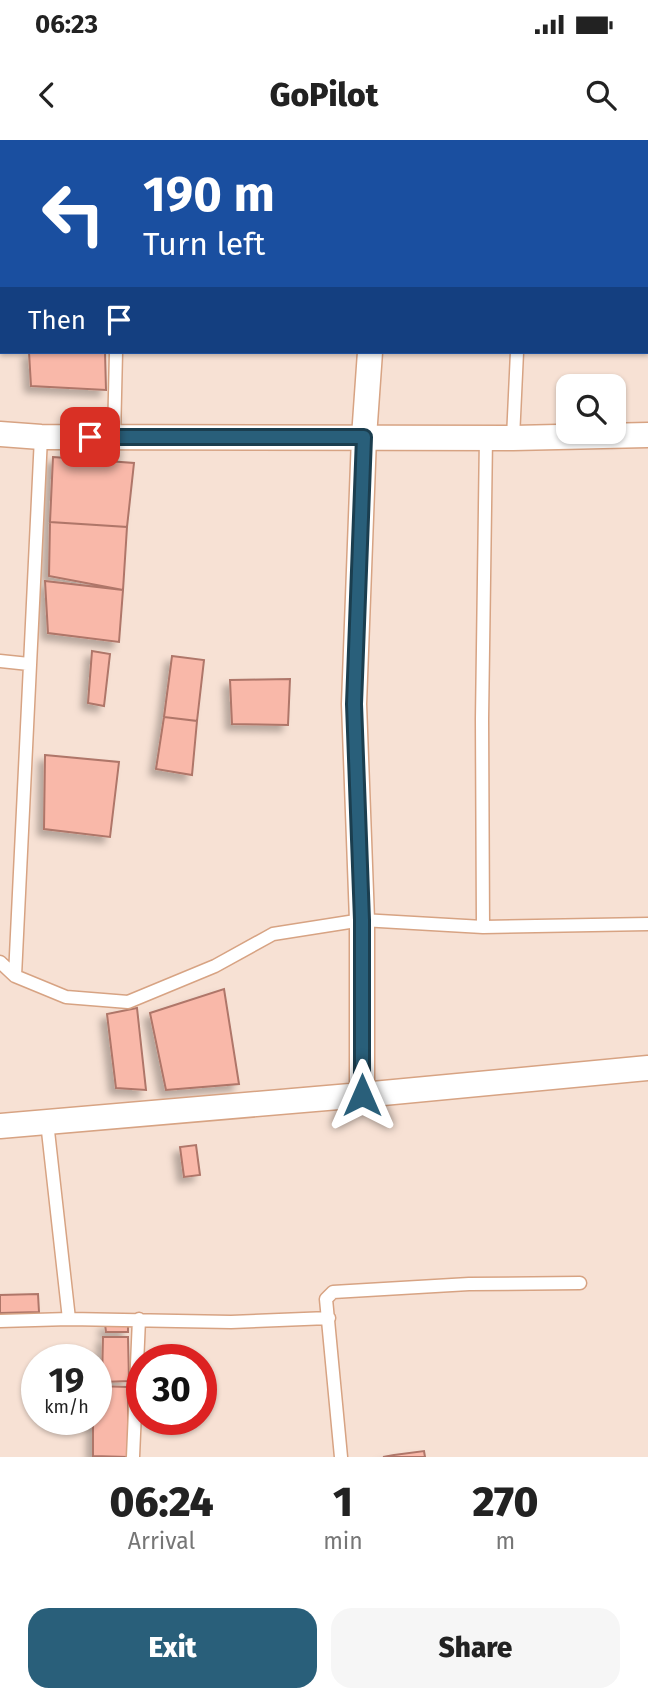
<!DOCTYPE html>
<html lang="en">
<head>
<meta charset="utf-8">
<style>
  :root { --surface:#fff; --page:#f6f6f6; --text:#222; --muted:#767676; --accent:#295f7a }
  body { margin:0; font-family:"Fira Sans",sans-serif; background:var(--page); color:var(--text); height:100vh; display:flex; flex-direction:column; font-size:26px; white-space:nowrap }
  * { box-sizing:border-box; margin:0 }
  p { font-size:23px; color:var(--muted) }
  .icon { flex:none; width:38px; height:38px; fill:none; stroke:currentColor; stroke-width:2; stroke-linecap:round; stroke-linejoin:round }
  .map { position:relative; height:1317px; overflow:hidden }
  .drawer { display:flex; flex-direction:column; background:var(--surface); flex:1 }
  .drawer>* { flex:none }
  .top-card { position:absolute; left:0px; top:0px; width:649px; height:214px; box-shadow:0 2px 5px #0004; background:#1a4fa0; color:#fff; overflow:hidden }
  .buttons { position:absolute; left:556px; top:234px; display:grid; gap:14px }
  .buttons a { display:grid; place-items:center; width:70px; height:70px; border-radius:14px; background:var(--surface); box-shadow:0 2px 5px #0004; font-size:35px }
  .speed { position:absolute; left:21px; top:1204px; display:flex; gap:14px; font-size:35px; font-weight:700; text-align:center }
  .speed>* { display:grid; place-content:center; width:91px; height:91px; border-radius:50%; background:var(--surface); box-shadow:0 2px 5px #0004; line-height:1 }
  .speed small { font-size:18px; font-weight:400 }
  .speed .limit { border:10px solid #d22; background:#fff; color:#111 }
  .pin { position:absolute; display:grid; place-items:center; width:60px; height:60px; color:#fff; margin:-30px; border-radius:14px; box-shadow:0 4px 10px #0006 }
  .me { position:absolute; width:77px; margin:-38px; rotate:0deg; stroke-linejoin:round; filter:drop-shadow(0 0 5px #0008) }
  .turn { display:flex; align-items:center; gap:24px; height:147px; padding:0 28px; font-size:32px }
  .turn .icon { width:91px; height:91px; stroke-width:2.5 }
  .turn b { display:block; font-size:49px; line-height:60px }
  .then { display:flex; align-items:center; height:66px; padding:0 28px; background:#0003; gap:14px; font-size:26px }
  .eta { display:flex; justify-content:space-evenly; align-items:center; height:119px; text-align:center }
  .eta b { font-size:42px; font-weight:800; line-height:49px }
  .primary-button { display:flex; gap:14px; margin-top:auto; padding:14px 28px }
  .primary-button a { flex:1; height:80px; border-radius:21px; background:var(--accent); color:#fff; font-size:28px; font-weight:800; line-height:80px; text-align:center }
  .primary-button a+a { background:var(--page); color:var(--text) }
  .status { display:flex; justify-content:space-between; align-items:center; height:49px; padding:0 35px; background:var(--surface); direction:ltr }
  .status svg { height:19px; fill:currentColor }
  header { display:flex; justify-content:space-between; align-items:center; height:91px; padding:0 28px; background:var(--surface); font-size:32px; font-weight:800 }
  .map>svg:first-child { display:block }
  .building { fill:#f9b8a9; stroke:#af7669; stroke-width:2; filter:url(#shadow) }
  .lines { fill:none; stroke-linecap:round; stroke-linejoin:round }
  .lane-casing { stroke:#d7a383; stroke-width:15 }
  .street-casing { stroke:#d7a383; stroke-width:27 }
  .lane { stroke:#fff; stroke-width:12 }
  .street { stroke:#fff; stroke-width:24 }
  .route-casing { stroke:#1b3e4f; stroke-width:18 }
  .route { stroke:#295f7a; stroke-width:12 }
</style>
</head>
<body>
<div class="status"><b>06:23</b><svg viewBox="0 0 49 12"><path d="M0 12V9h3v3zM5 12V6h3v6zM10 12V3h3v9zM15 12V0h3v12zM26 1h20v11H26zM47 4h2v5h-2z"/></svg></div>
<header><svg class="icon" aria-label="back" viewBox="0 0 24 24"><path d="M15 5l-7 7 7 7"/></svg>GoPilot<svg class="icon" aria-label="search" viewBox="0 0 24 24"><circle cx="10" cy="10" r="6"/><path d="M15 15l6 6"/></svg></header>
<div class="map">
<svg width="648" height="1317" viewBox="0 0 648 1317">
  <defs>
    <filter id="shadow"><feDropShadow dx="-6" dy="6" stdDeviation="3.5" flood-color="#0004"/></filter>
  </defs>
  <rect width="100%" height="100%" fill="#f7e1d4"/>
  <path class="building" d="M29,212H105L106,250L31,246Z
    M53,317L134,323L127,387L50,382Z
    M50,382L127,387L123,450L49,436Z
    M45,441L123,450L119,502L48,493Z
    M92,511L110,514L104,566L88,563Z
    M172,516L204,520L197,581L164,577Z
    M290,539L288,585L232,584L230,540Z
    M164,577L197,581L192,635L156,629Z
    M45,615L119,622L110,697L44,689Z
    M224,849L239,944L166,950L150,873Z
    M137,868L146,950L116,948L107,874Z
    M196,1005L200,1035L184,1037L180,1007Z
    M38,1154L39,1172L0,1173V1155Z
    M105,1184H128V1192H106Z
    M103,1197H128L129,1241L102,1242Z
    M96,1246L128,1247V1317L93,1316V1279H96Z
    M424,1311L425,1317H383L394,1315Z"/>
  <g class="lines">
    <g class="lane-casing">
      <path id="lane" d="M109,0V2
        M544,2V0
        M114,297L116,212
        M513,298L517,212
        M0,521L29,524
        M483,787L482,579L486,297
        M0,822L15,836L66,857L128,862L215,826L273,794L362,780L483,787L648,784
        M15,836L41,297
        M47,982L69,1179
        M0,1181L69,1179L231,1182L329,1178
        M133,1317L139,1179
        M341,1317L326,1159L333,1152L469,1144L580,1143"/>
    </g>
    <g class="street-casing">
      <path id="street" d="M382,2V0
        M0,294L41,297L513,298L648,295
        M362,955V780L354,564L364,297L370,212
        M0,986L362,955L648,928"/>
    </g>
    <use href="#lane" class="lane"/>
    <use href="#street" class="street"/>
  </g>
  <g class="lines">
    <g class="route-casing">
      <path id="route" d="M90,297H364L354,564L362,780V955"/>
    </g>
    <use href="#route" class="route"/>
  </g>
</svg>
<div class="buttons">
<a><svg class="icon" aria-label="search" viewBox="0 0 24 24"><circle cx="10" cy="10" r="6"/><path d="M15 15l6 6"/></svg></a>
</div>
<div class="speed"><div>19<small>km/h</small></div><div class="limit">30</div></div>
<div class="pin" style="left:90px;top:297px;background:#d93025"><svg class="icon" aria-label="arrive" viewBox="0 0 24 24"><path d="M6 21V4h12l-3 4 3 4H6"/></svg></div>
<svg class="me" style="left:362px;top:955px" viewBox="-20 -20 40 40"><path d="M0-17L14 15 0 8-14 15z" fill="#295f7a" stroke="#fff" stroke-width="4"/></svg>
<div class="top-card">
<div class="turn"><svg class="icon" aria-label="left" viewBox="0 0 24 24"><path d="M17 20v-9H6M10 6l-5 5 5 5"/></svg><div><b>190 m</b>Turn left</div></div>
<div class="then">Then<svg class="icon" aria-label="arrive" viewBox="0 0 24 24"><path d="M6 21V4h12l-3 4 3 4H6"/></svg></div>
</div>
</div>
<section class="drawer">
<div class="eta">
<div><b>06:24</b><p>Arrival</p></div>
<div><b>1</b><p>min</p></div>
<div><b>270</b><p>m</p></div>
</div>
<div class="primary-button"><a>Exit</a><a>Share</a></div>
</section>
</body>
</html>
